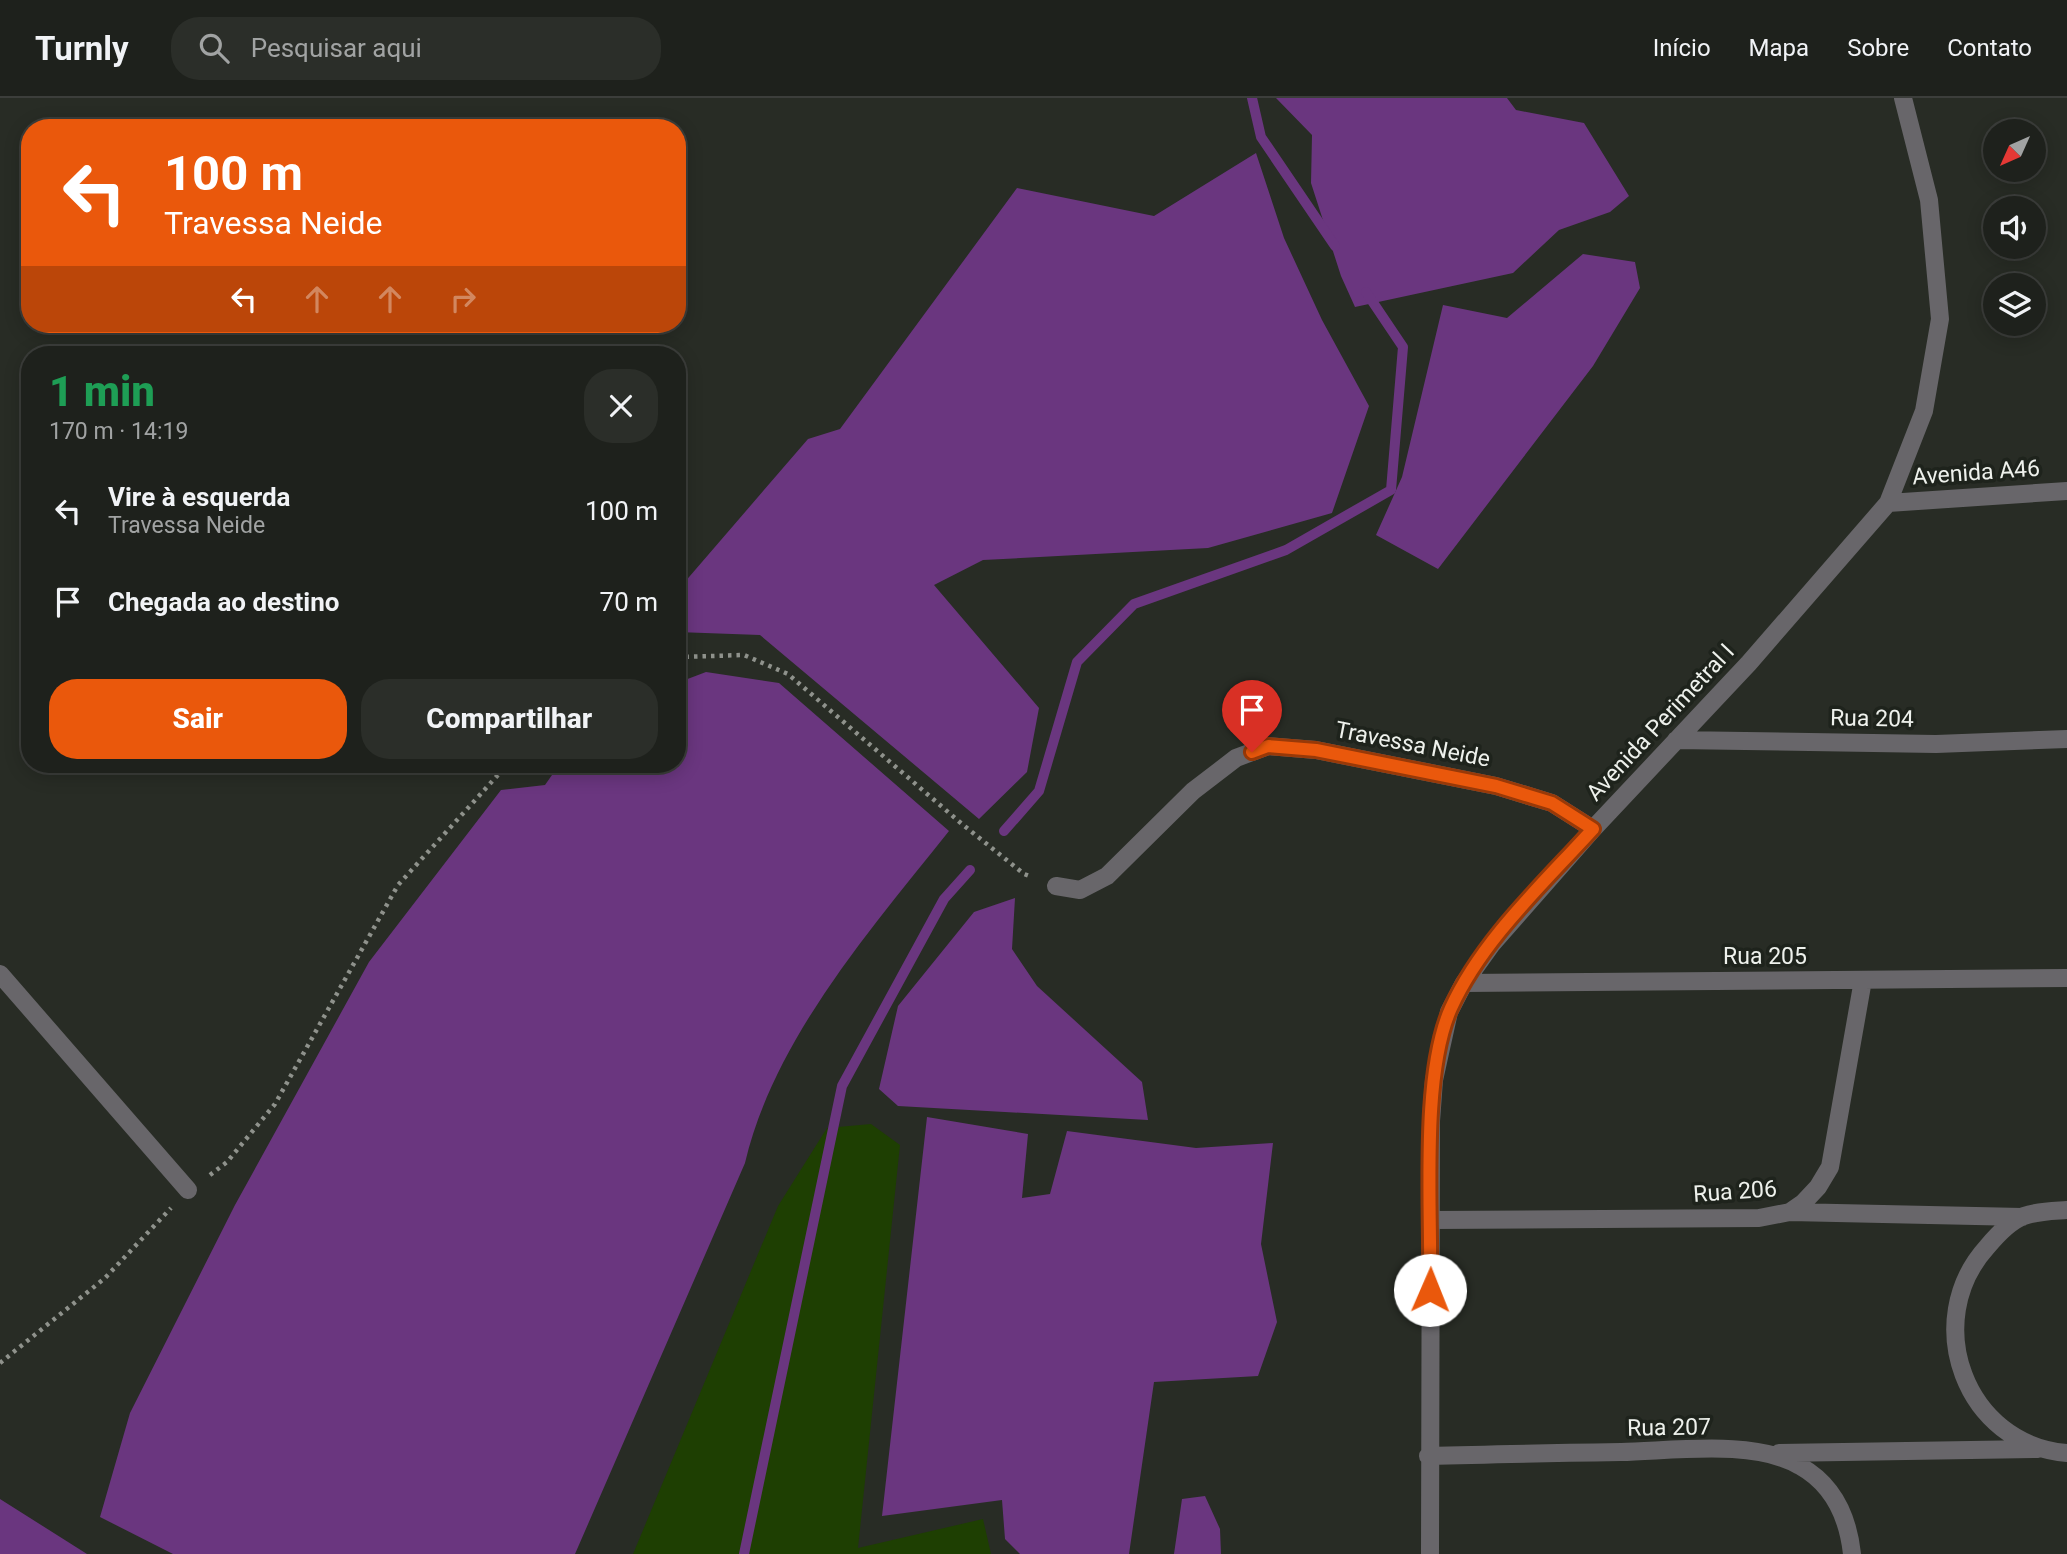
<!DOCTYPE html>
<html lang="pt">
<head>
<meta charset="utf-8">
<style>
  :root { --surface:#1e211c; --page:#2b2e29; --text:#f1f3f6; --muted:#a1a3a3; --line:#3c3e3b; --accent:#ea580c }
  body { margin:0; font-family:Roboto,sans-serif; background:var(--page); color:var(--text); height:100vh; display:flex; flex-direction:column; font-size:26px; white-space:nowrap }
  * { box-sizing:border-box; margin:0 }
  p { font-size:23px; color:var(--muted) }
  .icon { flex:none; width:38px; height:38px; fill:none; stroke:currentColor; stroke-width:2; stroke-linecap:round; stroke-linejoin:round }
  .map { position:relative; flex:1; overflow:hidden }
  .panel { position:absolute; left:21px; top:248px; width:665px; height:427px; display:flex; flex-direction:column; background:var(--surface); border-radius:28px; box-shadow:0 4px 18px #0003,0 0 0 2px var(--line) }
  .panel>* { flex:none }
  .banner { position:absolute; left:21px; top:21px; width:665px; height:214px; border-radius:28px; box-shadow:0 4px 18px #0003,0 0 0 2px var(--line); background:#ea580c; color:#fff; overflow:hidden }
  .needle { width:46px; rotate:225deg }
  .fabs { position:absolute; left:1983px; top:21px; display:grid; gap:14px }
  .fabs a { display:grid; place-items:center; width:63px; height:63px; border-radius:50%; background:var(--surface); box-shadow:0 4px 18px #0003,0 0 0 2px var(--line); font-size:35px }
  .pin { position:absolute; display:grid; place-items:center; width:60px; height:60px; color:#fff; margin:-72px -30px; border-radius:50% 50% 50% 0; rotate:-45deg; box-shadow:0 0 7px #0007 }
  .pin .icon { rotate:45deg }
  .me { position:absolute; width:77px; margin:-38px; rotate:1deg; stroke-linejoin:round; filter:drop-shadow(0 0 5px #0008) }
  .turn { display:flex; align-items:center; gap:24px; height:147px; padding:0 28px; font-size:32px }
  .turn .icon { width:91px; height:91px; stroke-width:2.5 }
  .turn b { display:block; font-size:49px; line-height:60px }
  .lanes { display:flex; align-items:center; height:66px; padding:0 28px; background:#0003; justify-content:center; gap:35px; direction:ltr }
  .lanes .off { opacity:.35 }
  .round { display:grid; place-items:center; flex:none; width:74px; height:74px; border-radius:28px; background:var(--page) }
  .head { display:flex; align-items:center; justify-content:space-between; height:119px; padding:0 28px }
  h1 { font-size:42px; font-weight:800; line-height:52px; color:#1e9e55 }
  .button { display:flex; gap:14px; margin-top:auto; padding:14px 28px }
  .button a { flex:1; height:80px; border-radius:28px; background:var(--accent); color:#fff; font-size:28px; font-weight:800; line-height:80px; text-align:center }
  .button a+a { background:var(--page); color:var(--text) }
  ul { padding:0; list-style:none }
  li { display:flex; align-items:center; gap:21px; height:91px; padding:0 28px }
  li div { flex:1 }
  li b { display:block; font-size:26px }
  li em { font-style:normal }
  header { display:flex; align-items:center; gap:42px; box-sizing:border-box; height:98px; padding:0 35px; background:var(--surface); border-bottom:2px solid var(--line) }
  header strong { font-size:33px }
  nav { display:flex; gap:38px; margin-inline-start:auto; font-size:24px }
  .search { width:490px; height:63px; background:var(--page); display:flex; align-items:center; gap:18px; box-sizing:border-box; padding:0 24px; border-radius:28px; color:var(--muted); font-size:26px }
  .map>svg:first-child { display:block }
  .green { fill:#1e3f02 }
  .water { fill:#6a367f }
  .lines { fill:none; stroke-linecap:round; stroke-linejoin:round }
  .stream { stroke:#6a367f; stroke-width:10 }
  .path { stroke:#8f928c; stroke-width:4.5; stroke-dasharray:3.5 5; stroke-linecap:butt }
  .minor { stroke:#68666a; stroke-width:18 }
  .route-casing { stroke:#983908; stroke-width:18 }
  .route { stroke:#ea580c; stroke-width:12 }
  .labels { text-anchor:middle; stroke-width:7; stroke-linejoin:round; paint-order:stroke }
  .street-label { font-size:23px; fill:#eef1ec; stroke:#1e231c }
</style>
</head>
<body>
<header>
<strong>Turnly</strong>
<div class="search"><svg class="icon" aria-label="search" viewBox="0 0 24 24"><circle cx="10" cy="10" r="6"/><path d="M15 15l6 6"/></svg>Pesquisar aqui</div>
<nav><a>Início</a><a>Mapa</a><a>Sobre</a><a>Contato</a></nav>
</header>
<div class="map">
<svg width="2067" height="1456" viewBox="0 0 2067 1456">
  <rect width="100%" height="100%" fill="#282c25"/>
  <path class="green" d="M871,1026L900,1047L858,1450L983,1421L991,1456H633L778,1108L827,1030Z"/>
  <path class="water" d="M1276,0H1507L1516,12L1584,25L1629,98L1610,114L1559,132L1513,175L1355,209L1341,178L1311,85L1312,37Z
    M1256,55L1284,140L1322,222L1369,308L1332,415L1208,450L983,462L934,487L1039,610L1027,674L979,721L760,537L677,534V493L808,341L840,331L1017,90L1154,118Z
    M1583,156L1635,164L1640,190L1593,268L1438,471L1376,437L1402,379L1443,207L1507,220Z
    M706,574L779,585L949,733C871,831 774,941 745,1065L575,1456H173L100,1419L130,1315L235,1107L369,864L501,692L545,687L559,667H677V585Z
    M1015,800L1012,851L1037,888L1142,984L1148,1022L898,1008L879,991L898,908L974,814Z
    M927,1019L1028,1036L1022,1100L1050,1096L1067,1033L1196,1050L1273,1045L1261,1146L1277,1224L1258,1278L1154,1284L1129,1456H1020L1005,1441L1002,1402L882,1418Z
    M1205,1398L1220,1431L1221,1456H1174L1182,1401Z
    M0,1401L87,1456H0Z"/>
  <g class="lines">
    <path class="stream" d="M1252,0L1261,39L1335,148
      M1004,733L1039,693L1077,564L1134,506L1286,452L1391,392L1403,249L1366,194
      M744,1456L842,988L944,801L970,772"/>
    <path class="path" d="M677,559L744,557L788,576L962,726L1024,776L1032,779
      M210,1077L227,1064L275,1006L398,787L507,667
      M0,1265L105,1180L171,1110"/>
    <path class="minor" d="M1888,405L2067,393
      M1676,642L1936,646L2067,641
      M1056,788L1080,792L1107,778L1193,693L1236,660L1268,648L1316,652L1496,688L1552,705L1593,731
      M0,876L188,1092
      M1464,885L2067,880
      M2067,1112C2053,1113 2038,1113 2024,1118C2010,1123 1997,1137 1987,1149C1920,1223 1965,1347 2067,1355
      M1790,1114L2022,1119
      M1432,1122L1759,1120L1790,1114L1803,1105L1818,1089L1830,1069L1863,882
      M1779,1355L2038,1351
      M1428,1358C1493,1356 1557,1355 1621,1354C1673,1353 1755,1341 1800,1368C1834,1387 1848,1419 1852,1456
      M1430,1456L1431,1023L1434,982L1449,914L1464,885L1492,846L1593,731L1749,565L1888,405L1924,313L1940,221L1929,102L1903,0"/>
  </g>
  <g class="lines">
    <g class="route-casing">
      <path id="route" d="M1252,654L1268,648L1316,652L1496,688L1552,705L1593,731C1543,786 1482,842 1451,910C1420,979 1432,1115 1430,1192"/>
    </g>
    <use href="#route" class="route"/>
  </g>
  <g class="labels">
    <g class="street-label">
      <text transform="translate(1976 374) rotate(-4)" y="8">Avenida A46</text>
      <text transform="translate(1872 620) rotate(1)" y="8">Rua 204</text>
      <text transform="translate(1660 624) rotate(-47)" y="8">Avenida Perimetral I</text>
      <text transform="translate(1413 646) rotate(11)" y="8">Travessa Neide</text>
      <text x="1765" y="866">Rua 205</text>
      <text transform="translate(1735 1093) rotate(-4)" y="8">Rua 206</text>
      <text transform="translate(1669 1329) rotate(-1)" y="8">Rua 207</text>
    </g>
  </g>
</svg>
<div class="fabs">
<a><svg class="needle" viewBox="-14 -14 28 28"><path d="M0-13l5 13h-10z" fill="#e53935"/><path d="M0 13l5-13h-10z" fill="#a1a3a3"/></svg></a>
<a><svg class="icon" aria-label="sound" viewBox="0 0 24 24"><path d="M4 9h4l5-4v14l-5-4H4zM17 9q2 3 0 6"/></svg></a>
<a><svg class="icon" aria-label="layers" viewBox="0 0 24 24"><path d="M12 4l9 5-9 5-9-5zM3 14l9 5 9-5"/></svg></a>
</div>
<div class="pin" style="left:1252px;top:654px;background:#d93025"><svg class="icon" aria-label="arrive" viewBox="0 0 24 24"><path d="M6 21V4h12l-3 4 3 4H6"/></svg></div>
<svg class="me" style="left:1430px;top:1192px" viewBox="-20 -20 40 40"><circle r="19" fill="#fff"/><path d="M0-13L10 11 0 6-10 11z" fill="#ea580c"/></svg>
<div class="banner">
<div class="turn"><svg class="icon" aria-label="left" viewBox="0 0 24 24"><path d="M17 20v-9H6M10 6l-5 5 5 5"/></svg><div><b>100 m</b>Travessa Neide</div></div>
<div class="lanes"><svg class="icon" aria-label="left" viewBox="0 0 24 24"><path d="M17 20v-9H6M10 6l-5 5 5 5"/></svg><svg class="icon off" aria-label="ahead" viewBox="0 0 24 24"><path d="M12 20V5M6 11l6-6 6 6"/></svg><svg class="icon off" aria-label="ahead" viewBox="0 0 24 24"><path d="M12 20V5M6 11l6-6 6 6"/></svg><svg class="icon off" aria-label="right" viewBox="0 0 24 24"><path d="M7 20v-9h11M14 6l5 5-5 5"/></svg></div>
</div>
<section class="panel">
<div class="head"><div><h1>1 min</h1><p>170 m · 14:19</p></div><a class="round"><svg class="icon" aria-label="close" viewBox="0 0 24 24"><path d="M6 6l12 12M18 6L6 18"/></svg></a></div>
<ul>
<li><svg class="icon" aria-label="left" viewBox="0 0 24 24"><path d="M17 20v-9H6M10 6l-5 5 5 5"/></svg><div><b>Vire à esquerda</b><p>Travessa Neide</p></div><em>100 m</em></li>
<li><svg class="icon" aria-label="arrive" viewBox="0 0 24 24"><path d="M6 21V4h12l-3 4 3 4H6"/></svg><div><b>Chegada ao destino</b></div><em>70 m</em></li>
</ul>
<div class="button"><a>Sair</a><a>Compartilhar</a></div>
</section>
</div>
</body>
</html>
